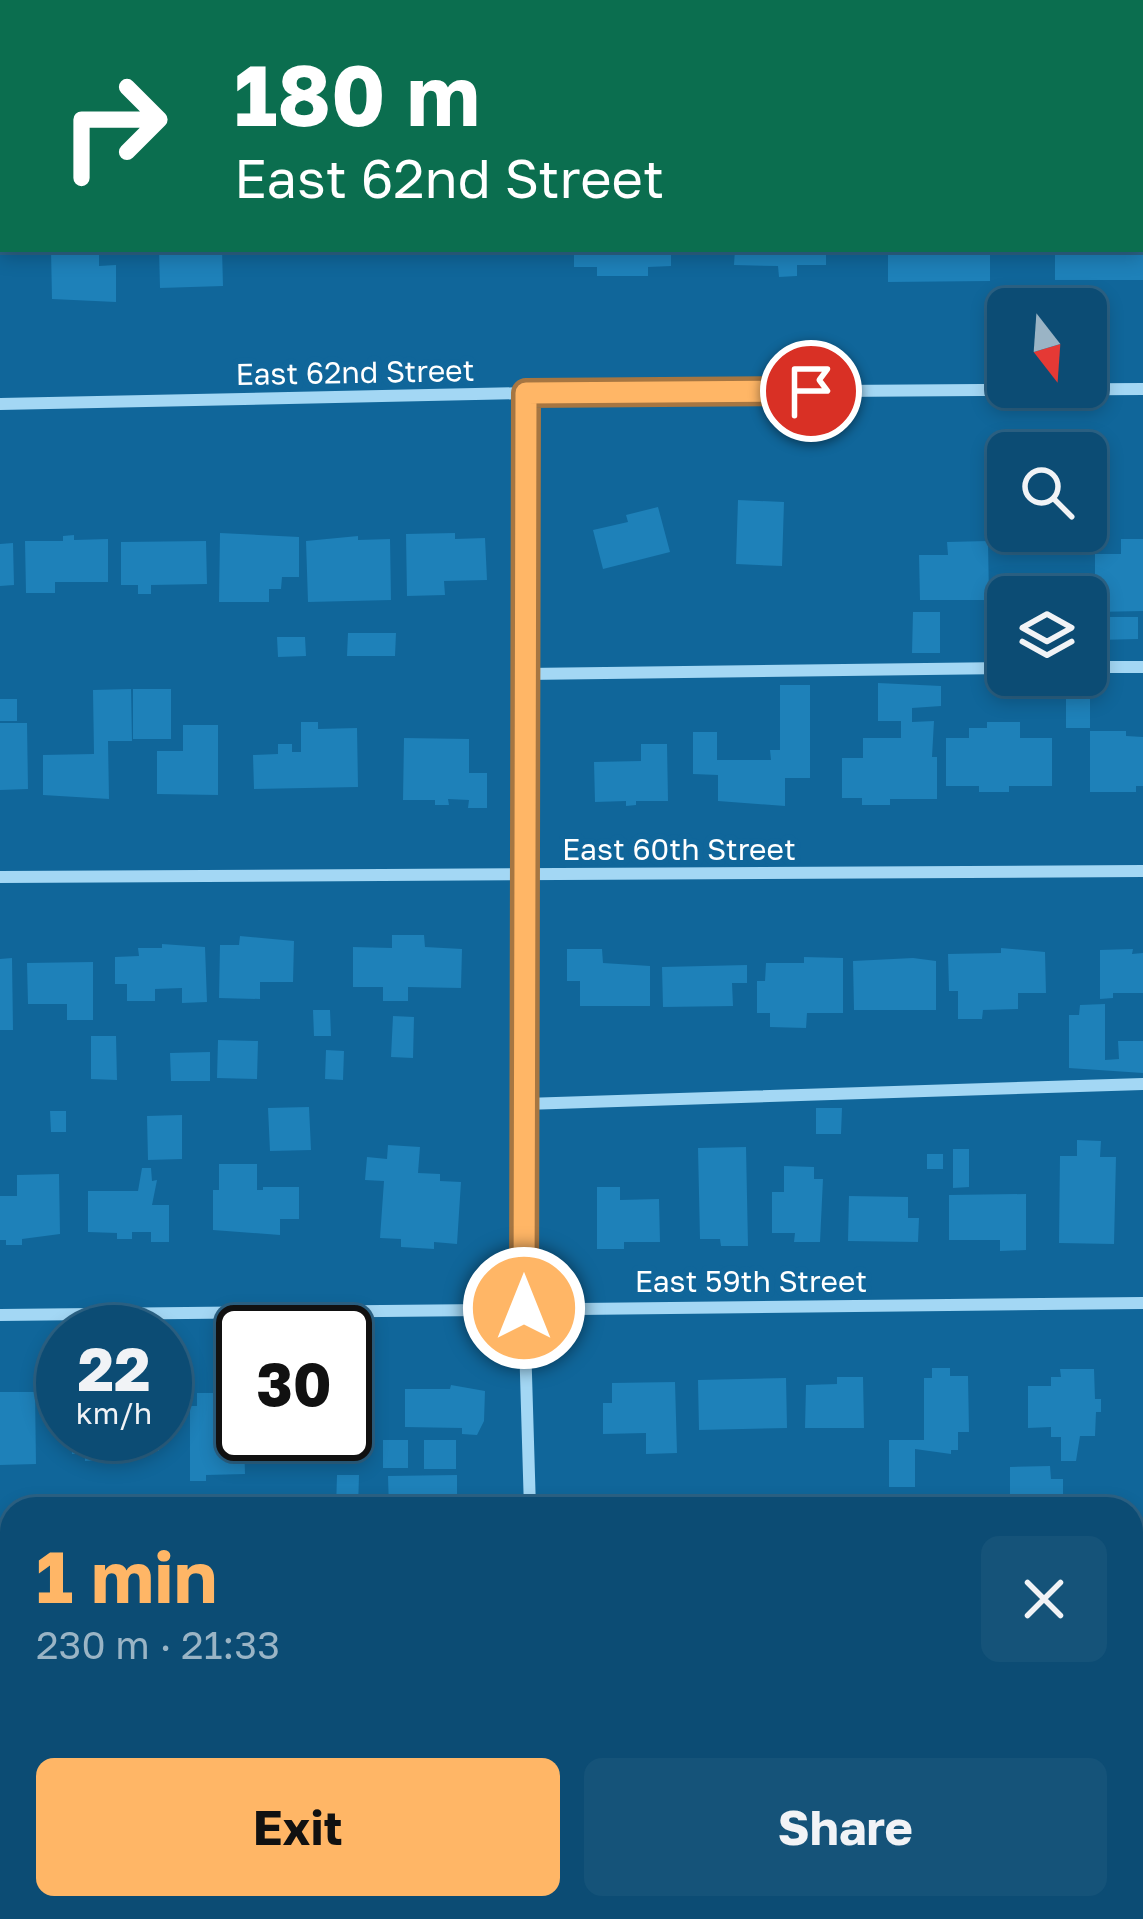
<!DOCTYPE html>
<html lang="en">
<head>
<meta charset="utf-8">
<style>
  :root { --surface:#0c4c74; --page:#155379; --text:#f1f3f6; --muted:#9ab4c5; --line:#2c6386; --accent:#ffb666 }
  body { margin:0; font-family:"Golos Text",sans-serif; background:var(--page); color:var(--text); height:100vh; display:flex; flex-direction:column; font-size:45px; white-space:nowrap }
  * { box-sizing:border-box; margin:0 }
  p { font-size:39px; color:var(--muted) }
  .icon { flex:none; width:66px; height:66px; fill:none; stroke:currentColor; stroke-width:2; stroke-linecap:round; stroke-linejoin:round }
  .map { position:relative; flex:1; overflow:hidden }
  .side { position:absolute; left:0px; top:1497px; width:1143px; height:423px; display:flex; flex-direction:column; background:var(--surface); border-radius:36px 36px 0 0; box-shadow:0 6px 18px #0003,0 0 0 3px var(--line) }
  .side>* { flex:none }
  .hud { position:absolute; left:0px; top:0px; width:1143px; height:252px; box-shadow:0 6px 18px #0003,0 0 0 3px var(--line); background:#0b6e4f; color:#fff; overflow:hidden }
  .needle { width:78px; rotate:163deg }
  .buttons { position:absolute; left:987px; top:288px; display:grid; gap:24px }
  .buttons a { display:grid; place-items:center; width:120px; height:120px; border-radius:18px; background:var(--surface); box-shadow:0 6px 18px #0003,0 0 0 3px var(--line); font-size:60px }
  .speed { position:absolute; left:36px; top:1305px; display:flex; gap:24px; font-size:60px; font-weight:700; text-align:center }
  .speed>* { display:grid; place-content:center; width:156px; height:156px; border-radius:50%; background:var(--surface); box-shadow:0 6px 18px #0003,0 0 0 3px var(--line); line-height:1 }
  .speed small { font-size:30px; font-weight:400 }
  .speed .limit { border:6px solid #111; border-radius:18px; background:#fff; color:#111 }
  .pin { position:absolute; display:grid; place-items:center; width:102px; height:102px; color:#fff; margin:-51px; border:6px solid #fff; border-radius:50%; box-shadow:0 3px 12px #0007 }
  .me { position:absolute; width:132px; margin:-66px; rotate:0deg; stroke-linejoin:round; filter:drop-shadow(0 0 9px #0008) }
  .turn { display:flex; align-items:center; gap:42px; height:252px; padding:0 36px; font-size:54px }
  .turn .icon { width:156px; height:156px; stroke-width:2.5 }
  .turn b { display:block; font-size:84px; line-height:102px }
  .round { display:grid; place-items:center; flex:none; width:126px; height:126px; border-radius:18px; background:var(--page) }
  .head { display:flex; align-items:center; justify-content:space-between; height:204px; padding:0 36px }
  h1 { font-size:72px; font-weight:700; line-height:90px; color:var(--accent) }
  .button { display:flex; gap:24px; margin-top:auto; padding:24px 36px }
  .button a { flex:1; height:138px; border-radius:18px; background:var(--accent); color:#111; font-size:48px; font-weight:700; line-height:138px; text-align:center }
  .button a+a { background:var(--page); color:var(--text) }
  .map>svg:first-child { display:block }
  .building { fill:#1e81b9 }
  .lines { fill:none; stroke-linecap:round; stroke-linejoin:round }
  .minor { stroke:#a3d7f4; stroke-width:12 }
  .secondary { stroke:#d3edfd; stroke-width:24 }
  .route-casing { stroke:#a67642; stroke-width:30 }
  .route { stroke:#ffb666; stroke-width:21 }
  .labels { text-anchor:middle; stroke-width:12; stroke-linejoin:round; paint-order:stroke }
  .street-label { font-size:30px; fill:#fff; stroke:#10669a }
</style>
</head>
<body>
<div class="map">
<svg width="1143" height="1919" viewBox="0 0 1143 1919">
  <rect width="100%" height="100%" fill="#10669a"/>
  <path class="building" d="M51,249H99V266L116,265V302L52,299Z
    M159,249H222L223,286L160,288Z
    M574,249H671V266L648,267V276H597V267H574Z
    M735,249H826V265H797V276L779,277L778,266L734,265Z
    M888,249H990V281L888,282Z
    M1055,249H1143V280H1055Z
    M738,500L784,502L782,566L736,564Z
    M658,507L670,552L603,569L593,530L628,522L626,515Z
    M220,533L299,537V577H282L281,589H269V602H219Z
    M455,533V539L485,538L487,580L444,581L445,595L407,596L406,534Z
    M74,535V540L108,539V582H55V593H26L25,541H63V536Z
    M358,536V540L390,539L391,600L308,602L306,541Z
    M1121,539H1143V611L1095,612V554H1121Z
    M206,541L207,584L151,585V594H138V585H121V542Z
    M988,541L989,600H920L919,555H948L947,542Z
    M13,543L14,585L0,586V544Z
    M913,612H940V653H912Z
    M1097,617H1138V639L1097,640Z
    M348,633H396L395,656H347Z
    M277,637H305L306,656L278,657Z
    M1066,682H1090V728H1066Z
    M878,683L941,686V706L912,708V722L934,721L932,757H937V799H890V805H862V798H842V758H863V738H901V721H878Z
    M780,685H810V778H785V806L718,801V775L693,774V732H717V760H771L770,750H780Z
    M131,689L132,741H108L109,799L43,795V755L94,754L93,690Z
    M133,689H171V739H133Z
    M0,699H17V721H0Z
    M301,722H318V729L357,728L358,787L254,789L253,755L278,754V744H292V752H301Z
    M987,722H1020V738H1052V786H1009V792H979V786H946V738H969V728H987Z
    M0,723H27L28,789L0,790Z
    M183,725H218V795L157,794V751H183Z
    M1090,731H1126V736L1143,737V786H1136V792H1090Z
    M404,738L469,739V773H487V808H468L469,800L448,799L449,805H435V800H403Z
    M641,744H667L668,801H636V805L626,806V801L595,802L594,762L641,761Z
    M392,935H424L425,947L462,949L461,988L408,987V1001H383V987H353V947L392,948Z
    M240,936L294,941L293,982H260V999L219,998L220,945H239Z
    M162,944L205,947L207,1002L182,1003V988L155,989V1001H127V984H115V957L139,956L138,948H162Z
    M1001,948L1045,952L1046,993H1018V1009L983,1010L982,1019H958V991H949L948,954L1001,953Z
    M567,949H602L603,963L650,966V1006H580V981H567Z
    M1133,949L1132,954L1143,953V993H1113V998L1100,999V950Z
    M804,957L843,958V1013H807L806,1028L770,1027V1013H757V981H765L766,963H804Z
    M12,958L13,1030H0V959Z
    M913,958L936,961V1010H854L853,961Z
    M93,962V1020H67V1004H28L27,963Z
    M747,965V983H732L733,1006L663,1007L662,967Z
    M1105,1004V1060L1119,1059L1118,1041H1143V1073L1069,1068V1015H1079L1080,1005Z
    M313,1010H330L331,1036H314Z
    M393,1016L414,1017L413,1058L391,1057Z
    M91,1036H116L117,1080L91,1079Z
    M218,1040L258,1041L257,1079L217,1078Z
    M326,1050L344,1051L343,1080L325,1079Z
    M210,1052V1081H171L170,1053Z
    M309,1107L311,1150L270,1151L268,1108Z
    M816,1108H842L841,1134H816Z
    M50,1111H66V1132H51Z
    M182,1115V1159L148,1160L147,1116Z
    M1077,1140L1101,1141L1100,1157H1116L1114,1244L1059,1243L1060,1156H1077Z
    M388,1145L420,1147L418,1173L440,1174V1181L461,1182L457,1244L434,1242V1249L401,1247V1239L380,1238L384,1181L365,1180L367,1157L387,1159Z
    M746,1147L748,1246H721L720,1239H700L698,1148Z
    M953,1149H969V1187L953,1188Z
    M927,1154H943V1169H927Z
    M219,1164H257V1190H263V1187H299V1219H280V1235L213,1230V1190H219Z
    M784,1166L814,1167V1179H823L820,1242H794L795,1233H772V1192H784Z
    M142,1168H151L152,1181L157,1180L152,1205H169V1242H151V1232H132V1239H117V1233L88,1232V1191H138Z
    M59,1174L60,1234L22,1239V1245H6V1240H0V1196H17V1175Z
    M597,1187H620V1200L659,1199L660,1242H624V1249H597Z
    M1026,1194V1250L1000,1251V1240H949V1195Z
    M849,1196L908,1197V1218H919L918,1242L848,1241Z
    M345,1362L360,1363L356,1426H345Z
    M932,1368H950V1376H968L969,1432H958V1450H951V1454L915,1449V1487H889V1440H924V1378H932Z
    M1060,1369H1094L1095,1399H1101V1412H1096L1095,1436H1080L1076,1461H1061V1437H1051V1427L1028,1428V1386H1051V1377H1061Z
    M837,1377H863L864,1428H805L806,1385L837,1384Z
    M786,1378L787,1428L699,1430L698,1380Z
    M675,1382L677,1453L646,1454V1433L603,1434V1403H612V1383Z
    M451,1385L485,1391L484,1421L477,1435L462,1434V1428L405,1427V1389H450Z
    M0,1392H35L36,1464L0,1465Z
    M197,1393H238V1405H243L245,1474L206,1475V1481H190V1406H197Z
    M72,1434H158L159,1451L100,1453L101,1460L85,1461V1454H72Z
    M320,1434H337V1461H320Z
    M383,1440H408V1468H383Z
    M424,1440H456V1469H424Z
    M1050,1466L1051,1479H1063V1508L1010,1509V1467Z
    M337,1475H359L358,1509H336Z
    M457,1475V1509H389L388,1476Z
    M8,1614L9,1685L0,1686V1615Z
    M0,1811H7V1821H12V1895H0Z
    M1131,1825H1143V1885H1131Z
    M124,1908H209V1919H124Z
    M258,1908H280L281,1919H259Z
    M283,1908H337V1919H283Z
    M579,1908H619V1919H575L574,1911Z
    M698,1908H750V1919H697Z
    M952,1908H1004V1912H988V1919H952Z"/>
  <g class="lines">
    <path class="minor" d="M526,393L524,1308L530,1509
      M0,404L526,393L1143,389
      M1086,667H1143
      M526,674L1008,668
      M0,877L1143,871
      M525,1104L1143,1084
      M0,1315L1143,1303
      M535,1919L536,1908"/>
    <path class="secondary" d="M1131,1754H1143
      M0,1760H12"/>
  </g>
  <g class="lines">
    <g class="route-casing">
      <path id="route" d="M524,1308L526,393L811,391"/>
    </g>
    <use href="#route" class="route"/>
  </g>
  <g class="labels">
    <g class="street-label">
      <text transform="translate(355 373) rotate(-1)" y="10">East 62nd Street</text>
      <text x="679" y="860">East 60th Street</text>
      <text x="751" y="1292">East 59th Street</text>
    </g>
  </g>
</svg>
<div class="buttons">
<a><svg class="needle" viewBox="-14 -14 28 28"><path d="M0-13l5 13h-10z" fill="#e53935"/><path d="M0 13l5-13h-10z" fill="#9ab4c5"/></svg></a>
<a><svg class="icon" aria-label="search" viewBox="0 0 24 24"><circle cx="10" cy="10" r="6"/><path d="M15 15l6 6"/></svg></a>
<a><svg class="icon" aria-label="layers" viewBox="0 0 24 24"><path d="M12 4l9 5-9 5-9-5zM3 14l9 5 9-5"/></svg></a>
</div>
<div class="speed"><div>22<small>km/h</small></div><div class="limit">30</div></div>
<div class="pin" style="left:811px;top:391px;background:#d93025"><svg class="icon" aria-label="arrive" viewBox="0 0 24 24"><path d="M6 21V4h12l-3 4 3 4H6"/></svg></div>
<svg class="me" style="left:524px;top:1308px" viewBox="-20 -20 40 40"><circle r="17" fill="#ffb666" stroke="#fff" stroke-width="3"/><path d="M0-11L8 9 0 5-8 9z" fill="#fff"/></svg>
<div class="hud">
<div class="turn"><svg class="icon" aria-label="right" viewBox="0 0 24 24"><path d="M7 20v-9h11M14 6l5 5-5 5"/></svg><div><b>180 m</b>East 62nd Street</div></div>
</div>
<section class="side">
<div class="head"><div><h1>1 min</h1><p>230 m · 21:33</p></div><a class="round"><svg class="icon" aria-label="close" viewBox="0 0 24 24"><path d="M6 6l12 12M18 6L6 18"/></svg></a></div>
<div class="button"><a>Exit</a><a>Share</a></div>
</section>
</div>
</body>
</html>
